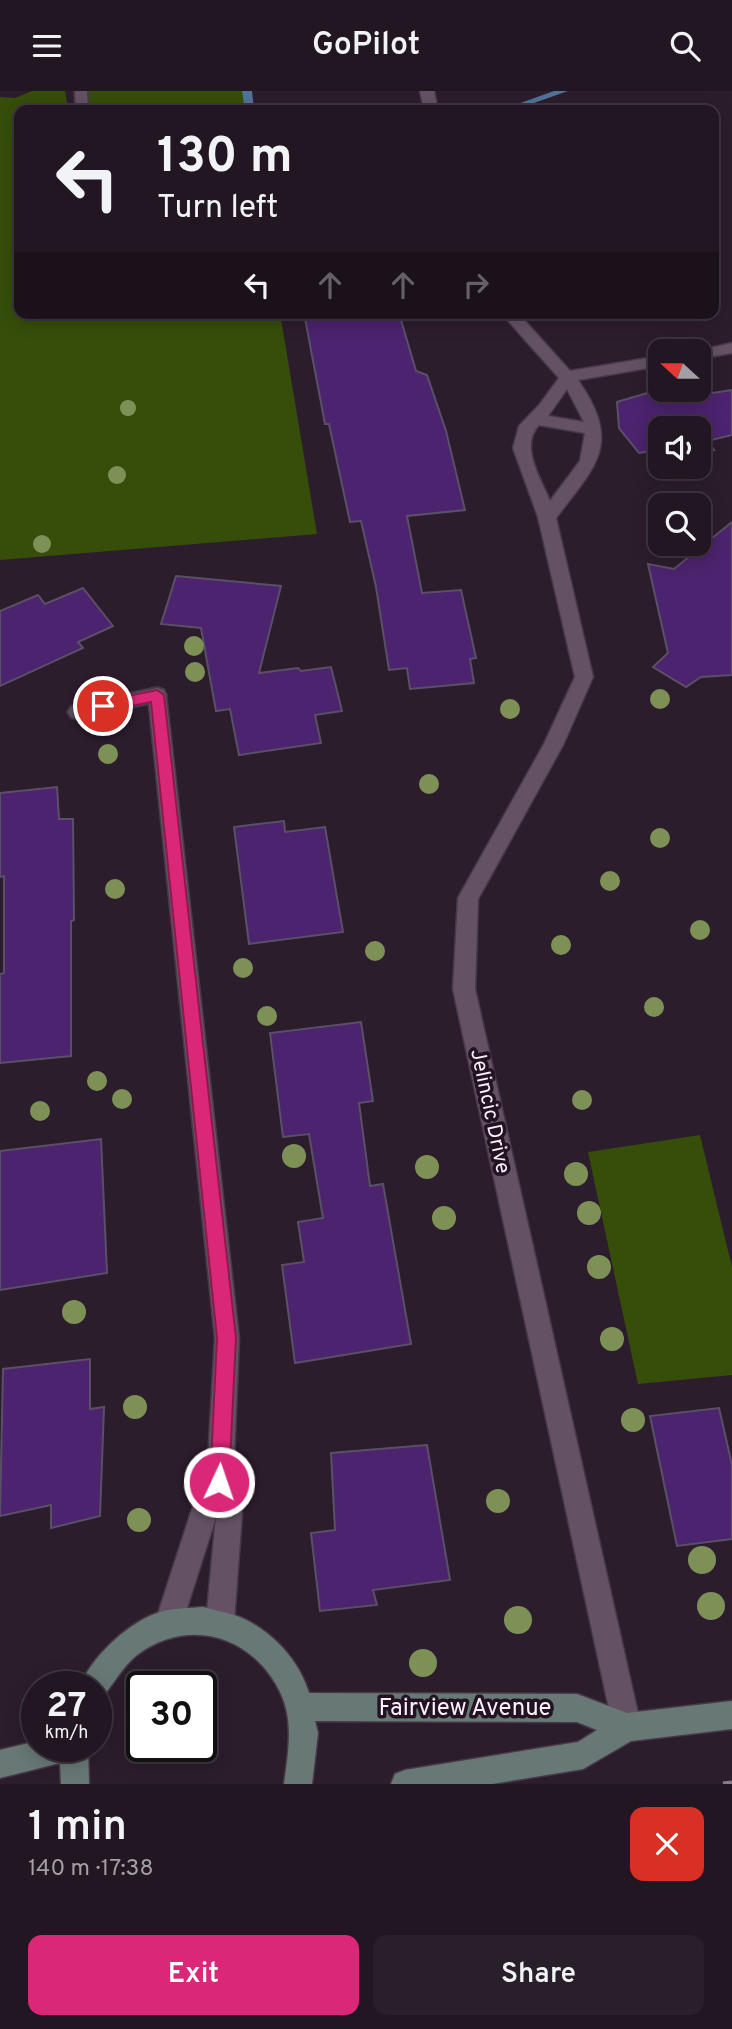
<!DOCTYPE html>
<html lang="en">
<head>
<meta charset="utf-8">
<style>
  :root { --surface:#211622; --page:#291f2a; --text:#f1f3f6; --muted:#a29fa5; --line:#3e3540; --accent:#db2777 }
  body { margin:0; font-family:Overpass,sans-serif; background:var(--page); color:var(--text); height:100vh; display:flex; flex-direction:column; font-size:26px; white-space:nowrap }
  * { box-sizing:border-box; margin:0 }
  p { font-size:23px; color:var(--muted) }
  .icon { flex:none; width:38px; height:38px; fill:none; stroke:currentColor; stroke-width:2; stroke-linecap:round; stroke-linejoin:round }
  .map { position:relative; height:1693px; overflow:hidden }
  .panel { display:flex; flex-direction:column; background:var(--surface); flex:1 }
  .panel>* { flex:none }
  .hud { position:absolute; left:14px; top:14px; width:705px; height:214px; border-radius:14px; box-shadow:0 4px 18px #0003,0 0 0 2px var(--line); background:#211622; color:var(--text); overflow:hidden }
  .needle { width:46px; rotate:291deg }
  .controls { position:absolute; left:648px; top:248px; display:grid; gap:14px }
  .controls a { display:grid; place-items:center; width:63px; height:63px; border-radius:14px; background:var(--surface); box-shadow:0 4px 18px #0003,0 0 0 2px var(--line); font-size:35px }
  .speed { position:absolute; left:21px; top:1580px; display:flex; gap:14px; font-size:35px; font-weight:700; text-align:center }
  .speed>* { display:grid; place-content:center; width:91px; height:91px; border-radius:50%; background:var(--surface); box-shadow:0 4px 18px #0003,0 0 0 2px var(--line); line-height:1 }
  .speed small { font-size:18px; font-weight:400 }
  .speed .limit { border:4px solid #111; border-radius:10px; background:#fff; color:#111 }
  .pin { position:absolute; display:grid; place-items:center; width:60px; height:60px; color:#fff; margin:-30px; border:4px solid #fff; border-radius:50%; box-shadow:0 2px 7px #0007 }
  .me { position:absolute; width:77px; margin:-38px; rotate:3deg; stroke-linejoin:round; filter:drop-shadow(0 0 5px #0008) }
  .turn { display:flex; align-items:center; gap:24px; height:147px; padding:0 28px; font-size:32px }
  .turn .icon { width:91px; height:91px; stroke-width:2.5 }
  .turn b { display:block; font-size:49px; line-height:60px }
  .lanes { display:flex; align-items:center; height:66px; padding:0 28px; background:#0003; justify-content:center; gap:35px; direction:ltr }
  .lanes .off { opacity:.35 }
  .round { display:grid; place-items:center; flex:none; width:74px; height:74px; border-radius:14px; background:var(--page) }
  .summary { display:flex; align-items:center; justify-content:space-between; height:119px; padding:0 28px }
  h1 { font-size:42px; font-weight:600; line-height:52px }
  .button { display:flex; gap:14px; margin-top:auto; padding:14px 28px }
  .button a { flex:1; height:80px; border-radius:14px; background:var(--accent); color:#fff; font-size:28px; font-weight:600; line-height:80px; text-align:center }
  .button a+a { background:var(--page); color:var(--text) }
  header { display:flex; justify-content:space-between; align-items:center; height:91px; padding:0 28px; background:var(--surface); font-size:32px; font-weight:600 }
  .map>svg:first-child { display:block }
  .green { fill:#364e0a }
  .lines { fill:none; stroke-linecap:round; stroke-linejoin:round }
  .stream { fill:#517399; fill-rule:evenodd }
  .building { fill:#4c236f; stroke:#5a5066; stroke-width:2 }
  .lane-casing { stroke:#473948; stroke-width:4 }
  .street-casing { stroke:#473948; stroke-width:3 }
  .secondary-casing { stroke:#473948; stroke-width:3 }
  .path { stroke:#887b88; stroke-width:5; stroke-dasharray:9 4.5; stroke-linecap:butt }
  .lane { fill:#645264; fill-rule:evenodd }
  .street { fill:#645264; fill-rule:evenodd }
  .secondary { fill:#687975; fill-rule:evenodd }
  .tree { fill:#7d9157 }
  .route { fill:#db2777; stroke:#8e194d; stroke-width:2 }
  .labels { text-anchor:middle; stroke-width:7; stroke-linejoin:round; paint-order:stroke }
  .street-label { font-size:21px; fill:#fbf0fb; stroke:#221323 }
  .near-street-label { font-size:24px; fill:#fbf0fb; stroke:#221323 }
</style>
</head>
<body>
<header><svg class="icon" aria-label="menu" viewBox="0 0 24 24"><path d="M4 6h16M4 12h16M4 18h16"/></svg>GoPilot<svg class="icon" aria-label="search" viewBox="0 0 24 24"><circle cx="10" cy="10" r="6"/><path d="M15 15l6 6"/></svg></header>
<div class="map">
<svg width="732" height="1693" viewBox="0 0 732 1693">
  <rect width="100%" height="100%" fill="#2c1d2d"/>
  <path class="green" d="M32,0H65L68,19H19V222H280L317,443L0,469V6L15,7Z
    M88,0H243L247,19H88Z
    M700,1044L732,1176V1284L638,1293L588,1061Z"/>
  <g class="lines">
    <path class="stream" d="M242,0H252L254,19H245Z
      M554,0H568L514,19H501Z"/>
  </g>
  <path class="building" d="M304,222H399L416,280L427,284L446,340L465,419L407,425L422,502L461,499L476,567L470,568L474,592L410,598L407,577L389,579L376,496L361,430L350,431L329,333H325Z
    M732,299V344L707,350L714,359L698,362V338H660L658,369L651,360L639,362L619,337L617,311L654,300L660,310Z
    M732,431V584L701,586L686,596L653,576L668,562L648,473L674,478Z
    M176,485L281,495L259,582L298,577L301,580L331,576L342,620L315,624L321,652L239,664L230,618L216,620L201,537L161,533Z
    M83,497L113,535L78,551L83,557L0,595V520L38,504L45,513Z
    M57,696L59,728H73L74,829L71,830V965L0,972V883L4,882V785L0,786V702Z
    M284,730L285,741L325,736L343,841L249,853L234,736Z
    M361,931L373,1010L359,1012L370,1095L383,1093L411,1253L295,1272L282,1174L304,1171L298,1131L323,1127L309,1043L283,1046L270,942Z
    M101,1048L107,1182L0,1199V1060Z
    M90,1268V1318L104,1316L100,1425L51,1437V1414L0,1425L3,1278Z
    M719,1317L732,1374V1448L677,1455L650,1325Z
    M427,1354L450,1489L373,1499L377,1514L320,1520L311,1442L335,1439L331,1362Z"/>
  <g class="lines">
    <g class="lane-casing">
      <path id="lane" d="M75,0H87L88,19H76Z
        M157,597L163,599L166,604L163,609L77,628L71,626L68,621L71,616L77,614Z"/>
    </g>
    <g class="street-casing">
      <path id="street" d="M420,0H434L438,19H424Z
        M501,222H518L570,280L660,265V275L578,289C622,353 597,373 556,427L593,586L563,654L478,808L475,898L641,1636L637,1646L627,1650L617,1646L613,1636L453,898L458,807L544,653L575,586L538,426L513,357L519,335L540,313L559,287ZM567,298L584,331L548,325ZM539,334L585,342L580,370L550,410C541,388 519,355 539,334Z
        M732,252V262L698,268V261H692Z
        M157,597L164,599L166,604L239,1247L233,1391L242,1422L234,1531L230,1541L220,1545L210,1541L206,1531L216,1426L179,1542L169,1546L159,1542L155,1532L192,1418L207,1388L215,1247L148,604L150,599Z"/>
    </g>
    <g class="secondary-casing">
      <path id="secondary" d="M203,1516C218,1520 237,1523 250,1531C277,1546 300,1572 309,1602L577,1603L627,1622L732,1610V1638L631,1650L583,1678L492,1693H391L395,1683L405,1679L578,1651L597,1639L577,1631L315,1630L318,1642L312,1693H284C288,1663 294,1631 281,1603C254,1545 189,1525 137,1564C124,1574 113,1593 103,1606L96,1608V1596H79C92,1565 131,1528 164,1520C176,1517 190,1517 203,1516Z
        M37,1650V1656H88L89,1693H61L60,1672L0,1687V1659Z"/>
    </g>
    <path class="path" d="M723,1693L732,1692"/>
    <use href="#lane" class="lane"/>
    <use href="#street" class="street"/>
    <use href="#secondary" class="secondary"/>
  </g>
  <g class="tree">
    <circle cx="128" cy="317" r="8"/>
    <circle cx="117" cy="384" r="9"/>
    <circle cx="42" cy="453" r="9"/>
    <circle cx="194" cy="555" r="10"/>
    <circle cx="195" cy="581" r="10"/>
    <circle cx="660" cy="608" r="10"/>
    <circle cx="510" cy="618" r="10"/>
    <circle cx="108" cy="663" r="10"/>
    <circle cx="429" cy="693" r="10"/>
    <circle cx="660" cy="747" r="10"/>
    <circle cx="610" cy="790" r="10"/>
    <circle cx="115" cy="798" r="10"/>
    <circle cx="700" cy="839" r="10"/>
    <circle cx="561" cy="854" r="10"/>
    <circle cx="375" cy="860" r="10"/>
    <circle cx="243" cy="877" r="10"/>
    <circle cx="654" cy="916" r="10"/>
    <circle cx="267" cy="925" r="10"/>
    <circle cx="97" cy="990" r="10"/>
    <circle cx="122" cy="1008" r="10"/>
    <circle cx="582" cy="1009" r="10"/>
    <circle cx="40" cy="1020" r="10"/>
    <circle cx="294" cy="1065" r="12"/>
    <circle cx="427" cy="1076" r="12"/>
    <circle cx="576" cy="1083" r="12"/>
    <circle cx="589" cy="1122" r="12"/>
    <circle cx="444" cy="1127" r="12"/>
    <circle cx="599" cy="1176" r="12"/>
    <circle cx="74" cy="1221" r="12"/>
    <circle cx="612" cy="1248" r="12"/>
    <circle cx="135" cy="1316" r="12"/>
    <circle cx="633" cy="1329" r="12"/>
    <circle cx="498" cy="1410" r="12"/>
    <circle cx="139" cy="1429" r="12"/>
    <circle cx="702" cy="1469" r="14"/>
    <circle cx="711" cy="1515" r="14"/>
    <circle cx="518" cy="1529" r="14"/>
    <circle cx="423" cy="1572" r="14"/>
  </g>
  <path class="route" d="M157,599L164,604L236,1247L229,1391L226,1398L219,1401L213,1398L210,1391L217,1247L151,611L103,621L96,615L103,610Z"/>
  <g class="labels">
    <g class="street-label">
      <text transform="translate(491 1020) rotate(78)" y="7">Jelincic Drive</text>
    </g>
    <g class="near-street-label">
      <text x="465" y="1624">Fairview Avenue</text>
    </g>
  </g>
</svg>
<div class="controls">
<a><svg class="needle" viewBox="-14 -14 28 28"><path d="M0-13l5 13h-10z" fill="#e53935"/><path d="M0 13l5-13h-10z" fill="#a29fa5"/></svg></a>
<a><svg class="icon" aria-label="sound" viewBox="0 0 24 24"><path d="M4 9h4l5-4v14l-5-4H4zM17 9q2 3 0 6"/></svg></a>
<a><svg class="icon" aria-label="search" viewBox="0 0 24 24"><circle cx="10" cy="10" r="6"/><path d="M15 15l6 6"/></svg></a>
</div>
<div class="speed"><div>27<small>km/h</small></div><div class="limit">30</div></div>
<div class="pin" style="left:103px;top:615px;background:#d93025"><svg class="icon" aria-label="arrive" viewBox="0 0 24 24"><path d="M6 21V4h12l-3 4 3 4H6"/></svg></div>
<svg class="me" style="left:219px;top:1391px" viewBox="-20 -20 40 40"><circle r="17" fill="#db2777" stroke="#fff" stroke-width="3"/><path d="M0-11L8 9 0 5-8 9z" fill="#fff"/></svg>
<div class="hud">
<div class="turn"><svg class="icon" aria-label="left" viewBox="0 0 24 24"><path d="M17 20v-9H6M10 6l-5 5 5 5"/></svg><div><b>130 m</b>Turn left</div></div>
<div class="lanes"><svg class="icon" aria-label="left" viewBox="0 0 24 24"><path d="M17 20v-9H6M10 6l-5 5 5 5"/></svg><svg class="icon off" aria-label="ahead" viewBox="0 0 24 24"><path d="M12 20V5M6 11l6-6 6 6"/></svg><svg class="icon off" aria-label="ahead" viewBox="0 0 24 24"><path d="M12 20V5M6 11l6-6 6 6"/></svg><svg class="icon off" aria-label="right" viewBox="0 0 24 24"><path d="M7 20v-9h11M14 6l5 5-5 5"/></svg></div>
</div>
</div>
<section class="panel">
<div class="summary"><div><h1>1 min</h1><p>140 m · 17:38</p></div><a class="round" style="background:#d93025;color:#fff"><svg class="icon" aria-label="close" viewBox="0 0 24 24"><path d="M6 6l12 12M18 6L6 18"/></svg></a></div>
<div class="button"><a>Exit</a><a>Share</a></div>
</section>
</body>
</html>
